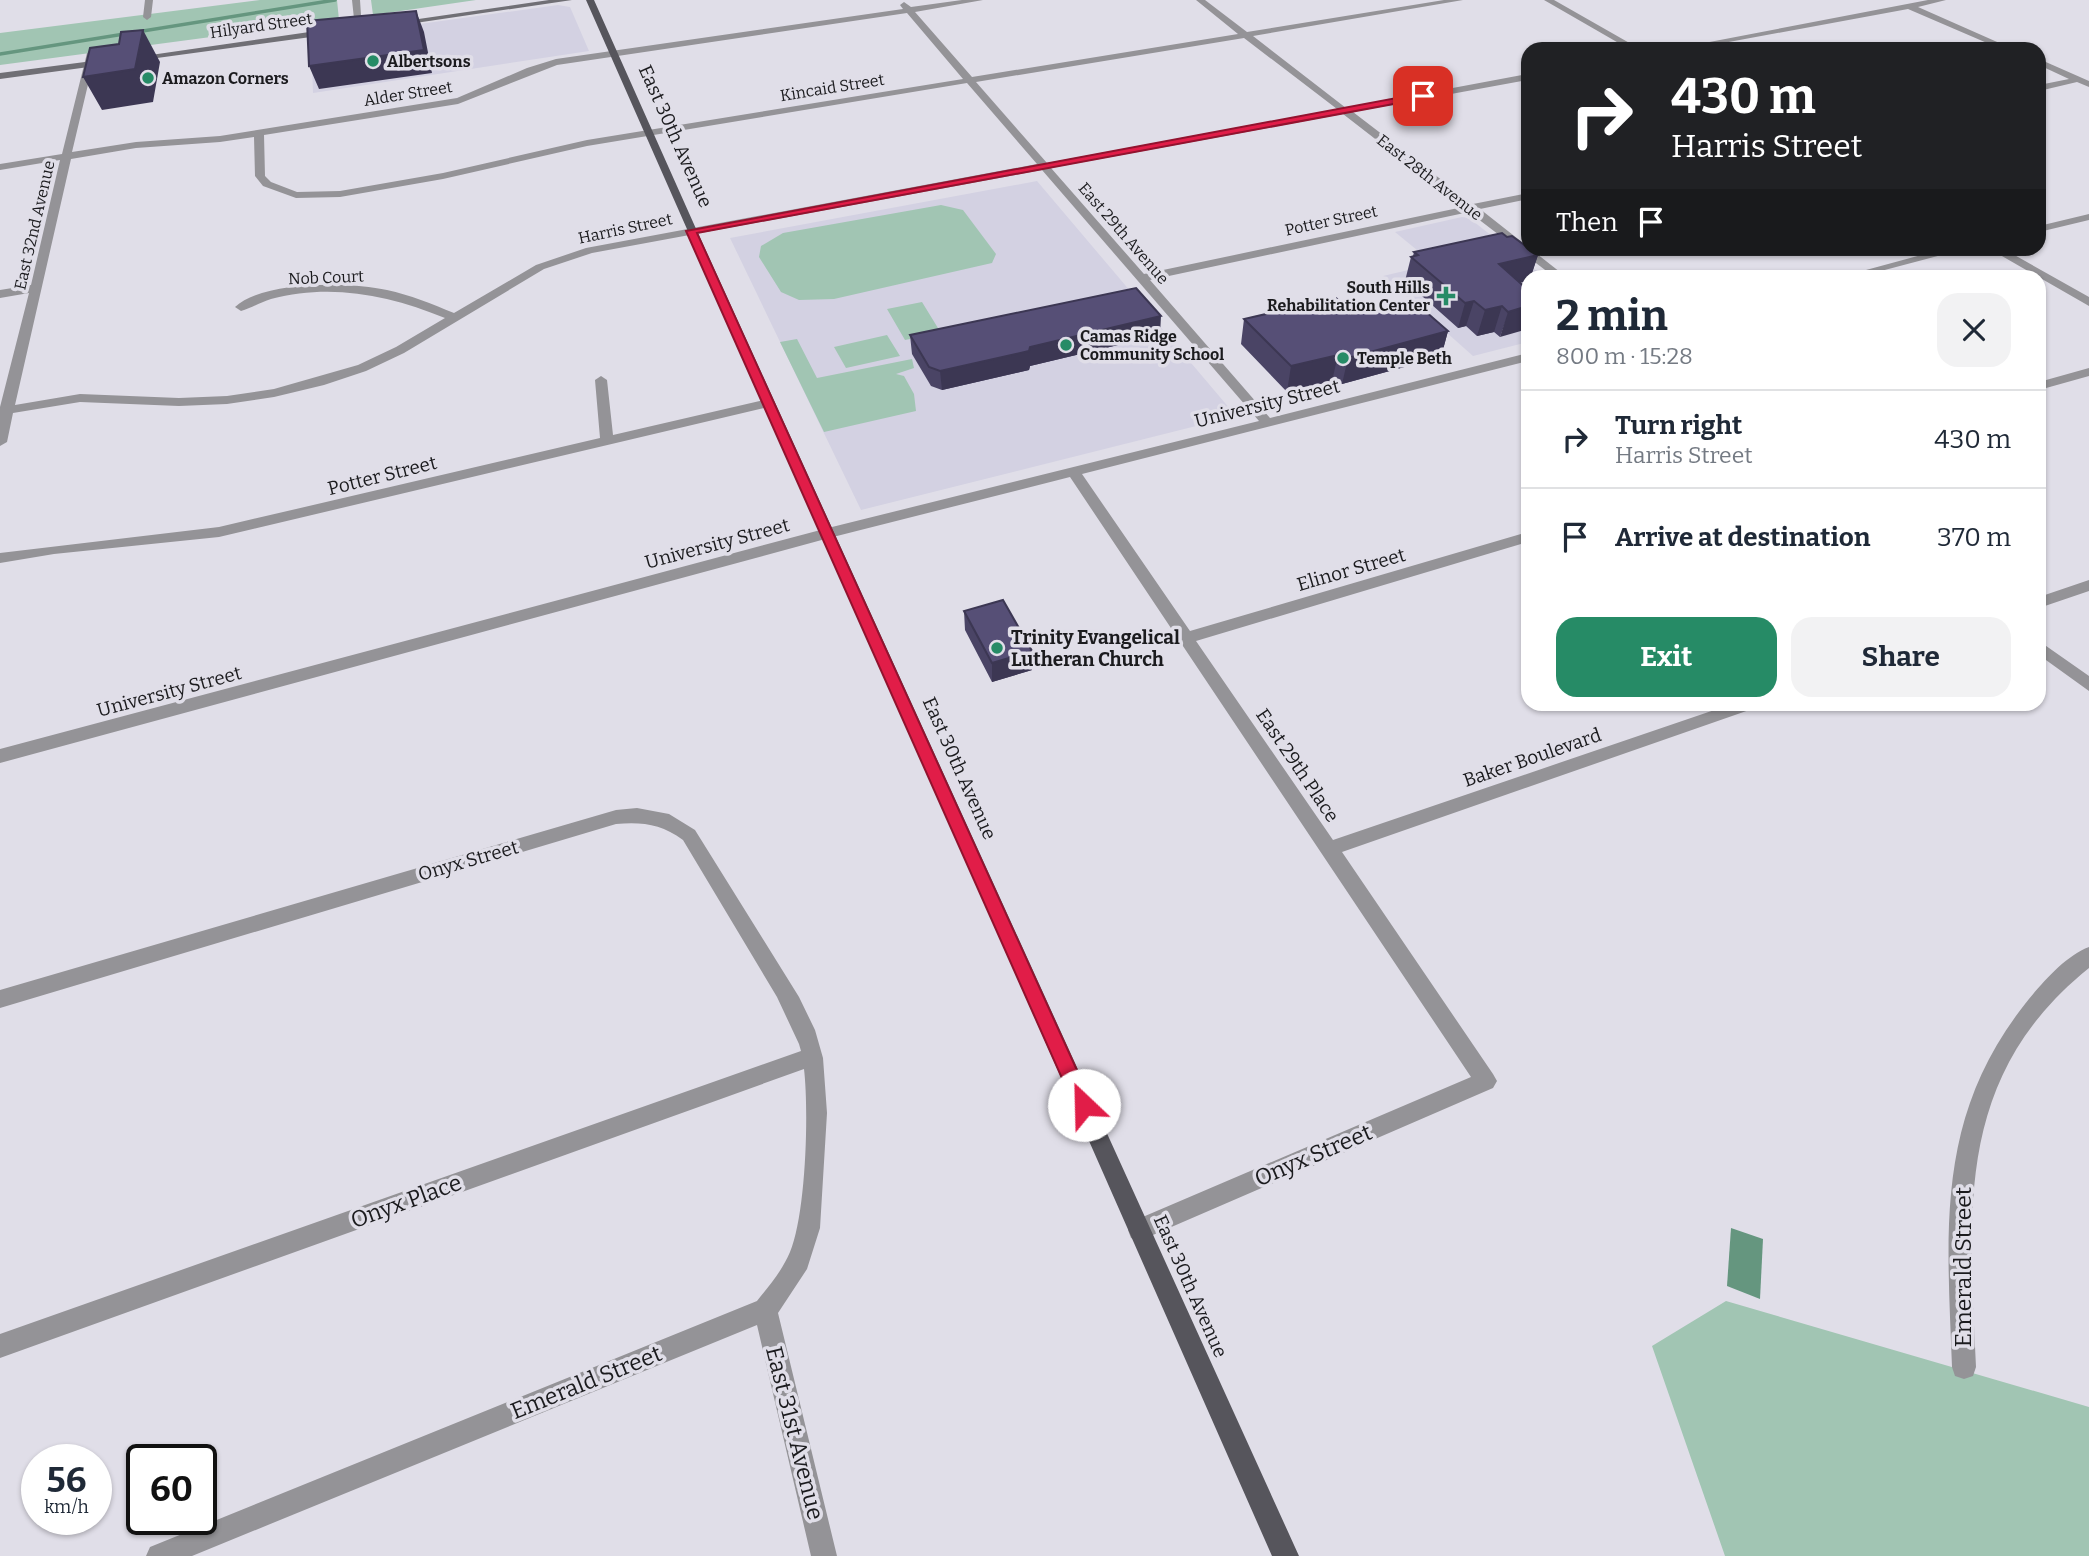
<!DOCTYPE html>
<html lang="en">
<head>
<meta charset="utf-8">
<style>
  :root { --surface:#fff; --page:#f2f2f3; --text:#1f2937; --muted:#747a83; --line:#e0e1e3; --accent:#268b66 }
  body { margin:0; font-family:Bitter,serif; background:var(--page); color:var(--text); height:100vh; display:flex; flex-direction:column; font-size:26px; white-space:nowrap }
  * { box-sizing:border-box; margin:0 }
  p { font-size:23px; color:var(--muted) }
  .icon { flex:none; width:38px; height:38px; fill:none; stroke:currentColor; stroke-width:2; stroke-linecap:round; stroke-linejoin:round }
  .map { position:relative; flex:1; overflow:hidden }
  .sheet { position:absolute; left:1521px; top:270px; width:525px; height:441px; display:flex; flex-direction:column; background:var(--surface); border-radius:21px; box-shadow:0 2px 5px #0004 }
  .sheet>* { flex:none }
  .hud { position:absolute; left:1521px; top:42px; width:525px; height:214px; border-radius:21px; box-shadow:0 2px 5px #0004; background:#202124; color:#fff; overflow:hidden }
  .speed { position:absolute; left:21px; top:1444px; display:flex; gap:14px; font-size:35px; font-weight:700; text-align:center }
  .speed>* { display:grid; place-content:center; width:91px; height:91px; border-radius:50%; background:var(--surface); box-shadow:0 2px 5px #0004; line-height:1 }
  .speed small { font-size:18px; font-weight:400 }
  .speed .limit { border:4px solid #111; border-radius:10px; background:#fff; color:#111 }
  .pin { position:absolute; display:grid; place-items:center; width:60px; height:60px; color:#fff; margin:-30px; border-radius:14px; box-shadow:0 4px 10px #0006 }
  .me { position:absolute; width:77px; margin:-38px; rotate:336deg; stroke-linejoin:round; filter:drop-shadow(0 0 5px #0008) }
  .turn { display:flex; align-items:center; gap:24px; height:147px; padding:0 35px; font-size:32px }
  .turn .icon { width:91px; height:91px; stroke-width:2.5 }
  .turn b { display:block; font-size:49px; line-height:60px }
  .then { display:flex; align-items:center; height:66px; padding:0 35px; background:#0003; gap:14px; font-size:26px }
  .round { display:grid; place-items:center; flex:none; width:74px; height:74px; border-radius:21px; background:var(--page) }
  .head { display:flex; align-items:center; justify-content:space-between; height:119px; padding:0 35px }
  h1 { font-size:42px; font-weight:700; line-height:52px }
  .action { display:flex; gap:14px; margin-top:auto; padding:14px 35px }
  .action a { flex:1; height:80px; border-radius:21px; background:var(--accent); color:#fff; font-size:28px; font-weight:700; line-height:80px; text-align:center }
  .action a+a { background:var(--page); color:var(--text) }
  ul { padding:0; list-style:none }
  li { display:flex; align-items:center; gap:21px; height:98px; padding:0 35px; border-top:2px solid var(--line) }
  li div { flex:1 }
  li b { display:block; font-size:26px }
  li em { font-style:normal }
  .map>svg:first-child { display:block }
  .built { fill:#d3d1e2 }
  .green { fill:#a1c5b3 }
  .water { fill:#65967f }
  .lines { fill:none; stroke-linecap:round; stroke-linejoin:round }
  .stream { stroke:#65967f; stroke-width:3.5 }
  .street { fill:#949397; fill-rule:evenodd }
  .secondary { fill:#706f75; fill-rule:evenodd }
  .primary { fill:#56555c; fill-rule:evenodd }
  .wall { fill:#4a4465 }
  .shaded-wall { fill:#3c3753 }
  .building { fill:#564f76; stroke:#3c3753; stroke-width:2 }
  .route { fill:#e11d48; stroke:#92132f; stroke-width:2 }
  .poi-dot { fill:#268b66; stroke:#e0dee8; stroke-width:2.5 }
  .labels { text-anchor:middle; stroke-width:7; stroke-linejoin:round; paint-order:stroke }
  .far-street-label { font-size:16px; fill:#1b1b1e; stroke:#e0dee8 }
  .far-poi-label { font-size:16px; font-weight:bold; fill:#1b1b1e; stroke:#e0dee8; text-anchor:start }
  .street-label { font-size:19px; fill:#1b1b1e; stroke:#e0dee8 }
  .poi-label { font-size:19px; font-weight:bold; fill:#1b1b1e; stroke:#e0dee8; text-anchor:start }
  .near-street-label { font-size:23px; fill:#1b1b1e; stroke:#e0dee8 }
</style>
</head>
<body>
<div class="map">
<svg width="2089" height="1556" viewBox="0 0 2089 1556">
  <rect width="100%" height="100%" fill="#e0dee8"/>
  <path class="built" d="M558,5L570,7L589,51L313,93L311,39Z
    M1037,181L1236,416L861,510L730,238Z
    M1462,217L1469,218L1543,276H1528V342L1473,356L1383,276L1434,264L1395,232Z"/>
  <path class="green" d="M260,0H337L339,20L0,65V33Z
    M371,0H476L373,15Z
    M941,205L963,210L996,254L992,263L834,299L799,300L781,292L759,257L761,246L783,233Z
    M922,302L941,333L905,340L887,309Z
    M887,335L900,356L846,368L834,347Z
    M797,339L817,378L912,359L914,368L896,374L904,376L914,394L916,411L824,432L780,342Z
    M1726,1301L2089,1407V1556H1725L1652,1346Z"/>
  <path class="water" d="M1731,1228L1763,1239L1760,1299L1727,1286Z"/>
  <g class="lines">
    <path class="stream" d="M0,54L335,0"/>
    <path class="street" d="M145,0H153L151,17L147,20L143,17Z
      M352,0H360L362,30L355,28Z
      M962,0H983L915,12L972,77L1238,34L1196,0H1205L1247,32L1444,0H1463L1253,36L1346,108L1528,74V80L1353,112L1473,204L1528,193V199L1480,209L1565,276H1553L1469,212L1150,280L1270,418L1528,353V361L1082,474L1190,631L1528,532V542L1196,641L1333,840L1732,704H1757L1755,708L1342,852L1493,1074L1497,1081L1493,1088L1139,1241L1131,1238L1128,1230L1131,1222L1471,1077L1070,477L829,538L0,763V749L828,528L1259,421L1042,170L592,253L544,269L404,353L366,371L324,385L274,397L227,404L179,406L80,402L13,413L7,442L0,446V407L29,293L0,298V290L31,285L60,160L0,170V164L62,154L87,53L95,55L72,152L136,142L220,136L457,98L527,68L556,59L903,9L900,5L904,2L911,7ZM907,13L963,79L587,140L443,173L340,191L297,192L271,182L265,176L264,135L458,104L557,65ZM1244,38L1337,109L1047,163L976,82ZM967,83L1037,164L586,248L536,265L454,313C432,304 410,295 387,290C351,282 264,280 235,307L241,311C251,308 261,302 271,299C331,283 389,295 445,318L396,347L358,365L274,389L227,396L179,398L80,394L15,405L71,159L136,148L220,142L254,137L255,176L263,186L296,198L340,197L443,179L587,146ZM1343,114L1463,207L1144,274L1051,168Z
      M1544,0H1554L1640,49H1629Z
      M1928,0H1946L1918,7L2013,49H2001L1908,9L1691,49H1673Z
      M2039,59L2089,81V87L2077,82L2039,91V85L2069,79L2039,65Z
      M2089,214V220L2039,232V226Z
      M1947,248H1968L1862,276H1844Z
      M1988,248H2002L2089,297V306Z
      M2089,368V376L2039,390V382Z
      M601,376L607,380L613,435L768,399L775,403L768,407L219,537L54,554L0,563V553L219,527L600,438L595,380Z
      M2089,580V591L2039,608V597Z
      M2039,641L2089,676V691L2039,655Z
      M637,808L669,814L695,830L799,997L815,1030L823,1058L827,1113L820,1228L807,1269L778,1313L837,1556H811L757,1325L192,1556H146L150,1547L757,1301C769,1286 782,1271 790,1252C806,1214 809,1112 804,1069L0,1358V1334L801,1051L799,1044L777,997L683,840C661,824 643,822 616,824L0,1008V990L616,810Z
      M2089,947V968C1954,1077 1969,1211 1976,1367L1973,1376L1964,1379L1955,1376L1952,1367C1947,1231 1935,1118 2025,1004C2041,984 2065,956 2089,947Z"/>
    <path class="secondary" d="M549,0H572L395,26L391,23Z
      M330,29L333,30V34L135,61L130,58Z
      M108,59L113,62L111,64L0,79V73Z"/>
    <path class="primary" d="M586,0H594L697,231L1299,1556H1272Z"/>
  </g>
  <path class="wall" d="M1507,237L1538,255L1531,276H1528V281L1520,282L1500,337L1494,332L1477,336L1466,326L1458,328L1405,281L1411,257L1413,256L1414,252Z
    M1352,314L1448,331L1441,357L1342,384L1332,381L1287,392L1241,344L1244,319Z
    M910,335H1160L1030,366L1029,370L942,390L931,386L912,354Z
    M964,611L1032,651V670L992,682L965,630Z"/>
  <path class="shaded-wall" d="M416,11L424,32L432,73L319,89L309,66Z
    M143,30L160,62L153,102L102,110L83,77Z
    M1538,255L1531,276H1528V281L1491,289L1499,264Z
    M1474,301L1466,326L1458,328L1465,303Z
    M1502,306L1494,332L1477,336L1485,310Z
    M1528,306V329L1500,337L1508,312Z
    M1161,316L1160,335L1030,366L1029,370L942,390L940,371L1030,347Z
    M1448,331L1441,357L1342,384L1348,358Z
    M1338,355L1332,381L1287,392L1291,366Z
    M1032,651V670L992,682V663Z"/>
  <path class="building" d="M416,11L424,50L309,66L307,21Z
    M143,30L135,69L83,77L90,48L119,44L121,32Z
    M1502,233L1507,237L1512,236L1538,255L1499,264L1528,290V306L1508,312L1502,306L1485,310L1474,301L1465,303L1411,257L1418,255L1414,252Z
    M1136,288L1161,316L1030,347L1029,351L940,371L929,367L910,335Z
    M1336,298L1352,314L1383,307L1393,310L1417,304L1448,331L1348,358L1338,355L1291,366L1244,319Z
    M1003,600L1032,651L992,663L964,611Z"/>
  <path class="route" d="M1423,93L1426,98L697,233L1090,1099L1093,1105L1090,1112L1084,1115L1077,1112L686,231Z"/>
  <g class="poi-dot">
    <circle cx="373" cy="61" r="7"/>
    <circle cx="148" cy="78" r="7"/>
    <path d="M1442.5 285.5h7v7h7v7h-7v7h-7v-7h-7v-7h7z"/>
    <circle cx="1066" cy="345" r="7"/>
    <circle cx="1343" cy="358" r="7"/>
    <circle cx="997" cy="648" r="7"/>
  </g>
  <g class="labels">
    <g class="far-street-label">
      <text transform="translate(261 25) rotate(-8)" y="6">Hilyard Street</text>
      <text transform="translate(832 87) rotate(-9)" y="6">Kincaid Street</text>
      <text transform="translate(408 93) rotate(-9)" y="6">Alder Street</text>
      <text transform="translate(1430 177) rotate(38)" y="6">East 28th Avenue</text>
      <text transform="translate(1331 220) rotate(-12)" y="6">Potter Street</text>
      <text transform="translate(34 225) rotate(-77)" y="6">East 32nd Avenue</text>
      <text transform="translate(625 228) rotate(-12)" y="6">Harris Street</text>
      <text transform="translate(1124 233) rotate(49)" y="6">East 29th Avenue</text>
      <text transform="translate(326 277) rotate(-2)" y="6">Nob Court</text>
    </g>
    <g class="far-poi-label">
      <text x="387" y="67">Albertsons</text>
      <text x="162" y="84">Amazon Corners</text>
      <text x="1430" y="293" text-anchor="end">South Hills<tspan x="1430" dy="18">Rehabilitation Center</tspan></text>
      <text x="1080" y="342">Camas Ridge<tspan x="1080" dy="18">Community School</tspan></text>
      <text x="1357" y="364">Temple Beth</text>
    </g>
    <g class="street-label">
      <text transform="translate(676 136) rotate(66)" y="7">East 30th Avenue</text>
      <text transform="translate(1267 403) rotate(-14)" y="7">University Street</text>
      <text transform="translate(382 475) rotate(-14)" y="7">Potter Street</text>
      <text transform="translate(717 543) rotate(-15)" y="7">University Street</text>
      <text transform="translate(1351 569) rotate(-16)" y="7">Elinor Street</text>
      <text transform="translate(169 691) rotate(-15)" y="7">University Street</text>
      <text transform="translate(1532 757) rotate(-19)" y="7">Baker Boulevard</text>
      <text transform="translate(1298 765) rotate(56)" y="7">East 29th Place</text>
      <text transform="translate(960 768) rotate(66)" y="7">East 30th Avenue</text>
      <text transform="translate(468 860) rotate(-16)" y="7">Onyx Street</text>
      <text transform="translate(1191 1286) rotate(66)" y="7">East 30th Avenue</text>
    </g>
    <g class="poi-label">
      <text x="1011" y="644">Trinity Evangelical<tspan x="1011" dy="22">Lutheran Church</tspan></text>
    </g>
    <g class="near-street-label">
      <text transform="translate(1313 1155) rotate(-23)" y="8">Onyx Street</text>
      <text transform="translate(406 1201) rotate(-20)" y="8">Onyx Place</text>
      <text transform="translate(1963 1267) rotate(-90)" y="8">Emerald Street</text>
      <text transform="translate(586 1382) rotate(-22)" y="8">Emerald Street</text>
      <text transform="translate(795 1433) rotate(76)" y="8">East 31st Avenue</text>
    </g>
  </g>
</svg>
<div class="speed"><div>56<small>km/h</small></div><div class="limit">60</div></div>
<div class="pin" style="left:1423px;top:96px;background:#d93025"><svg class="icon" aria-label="arrive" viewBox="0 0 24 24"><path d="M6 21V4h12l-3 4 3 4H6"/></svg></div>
<svg class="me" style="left:1084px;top:1105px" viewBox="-20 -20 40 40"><circle r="19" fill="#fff"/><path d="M0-13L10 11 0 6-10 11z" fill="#e11d48"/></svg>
<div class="hud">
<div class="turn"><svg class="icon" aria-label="right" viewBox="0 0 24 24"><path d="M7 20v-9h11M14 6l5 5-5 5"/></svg><div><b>430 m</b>Harris Street</div></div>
<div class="then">Then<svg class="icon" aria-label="arrive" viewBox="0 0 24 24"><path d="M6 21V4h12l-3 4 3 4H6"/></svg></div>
</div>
<section class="sheet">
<div class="head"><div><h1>2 min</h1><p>800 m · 15:28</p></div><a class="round"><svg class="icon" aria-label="close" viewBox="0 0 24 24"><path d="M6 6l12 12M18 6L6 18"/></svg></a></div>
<ul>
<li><svg class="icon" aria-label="right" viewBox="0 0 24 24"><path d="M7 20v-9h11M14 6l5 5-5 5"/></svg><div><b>Turn right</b><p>Harris Street</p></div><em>430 m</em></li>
<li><svg class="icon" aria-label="arrive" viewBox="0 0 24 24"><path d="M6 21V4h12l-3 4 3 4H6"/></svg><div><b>Arrive at destination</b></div><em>370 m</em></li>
</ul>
<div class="action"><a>Exit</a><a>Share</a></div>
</section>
</div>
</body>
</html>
